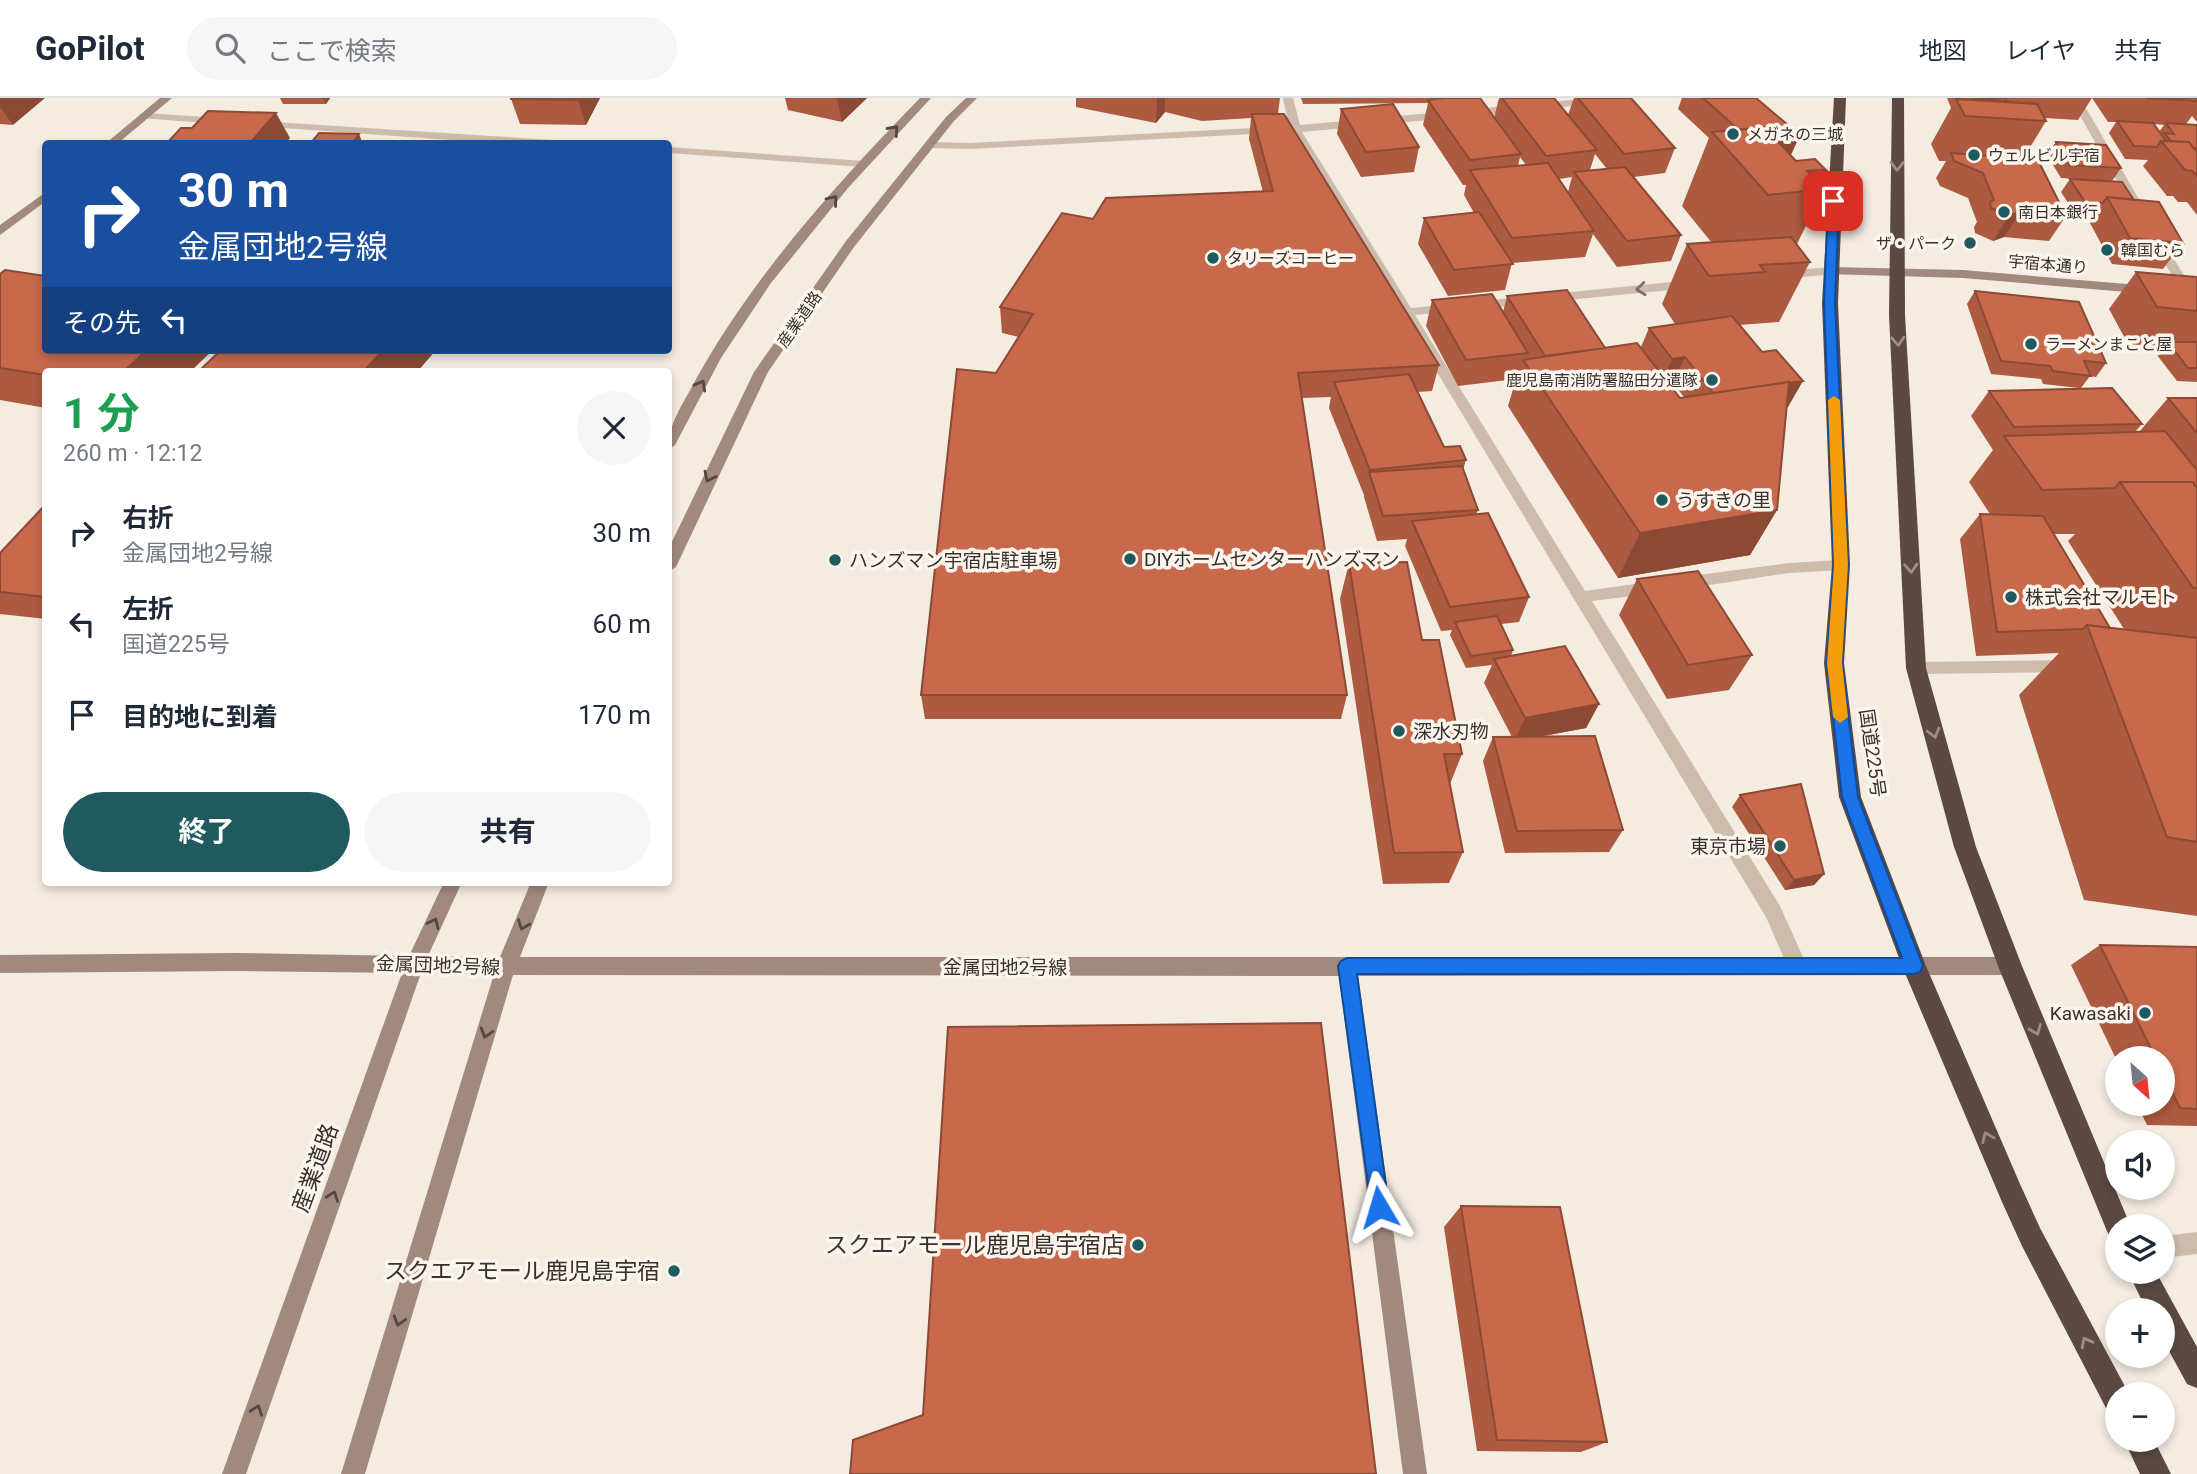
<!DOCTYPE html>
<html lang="ja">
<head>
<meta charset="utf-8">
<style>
  :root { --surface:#fff; --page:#f6f6f7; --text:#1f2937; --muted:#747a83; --line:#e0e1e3; --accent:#1f5a5e }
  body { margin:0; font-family:Roboto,"Noto Sans JP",sans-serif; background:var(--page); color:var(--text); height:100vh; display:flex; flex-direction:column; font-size:26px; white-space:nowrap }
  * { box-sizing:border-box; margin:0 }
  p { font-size:23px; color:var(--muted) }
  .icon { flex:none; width:38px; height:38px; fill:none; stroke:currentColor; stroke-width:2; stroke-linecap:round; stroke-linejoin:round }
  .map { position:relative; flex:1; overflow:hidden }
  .details { position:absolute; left:42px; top:270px; width:630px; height:518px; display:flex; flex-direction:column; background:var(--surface); border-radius:7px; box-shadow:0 4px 10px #0003 }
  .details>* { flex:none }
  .banner { position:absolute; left:42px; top:42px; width:630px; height:214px; border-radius:7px; box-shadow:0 4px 10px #0003; background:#1a4fa0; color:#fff; overflow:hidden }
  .needle { width:46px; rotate:153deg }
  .tools { position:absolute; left:2105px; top:948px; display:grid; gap:14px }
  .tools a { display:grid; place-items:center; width:70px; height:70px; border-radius:50%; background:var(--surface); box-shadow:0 4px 10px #0003; font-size:35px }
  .pin { position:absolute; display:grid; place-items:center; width:60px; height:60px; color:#fff; margin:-30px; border-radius:14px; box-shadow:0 4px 10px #0006 }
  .me { position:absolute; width:77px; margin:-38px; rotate:353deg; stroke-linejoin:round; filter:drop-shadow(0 0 5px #0008) }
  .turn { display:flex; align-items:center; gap:24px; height:147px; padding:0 21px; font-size:32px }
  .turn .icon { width:91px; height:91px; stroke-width:2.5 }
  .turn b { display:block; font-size:49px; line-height:60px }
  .then { display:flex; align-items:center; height:66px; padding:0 21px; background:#0003; gap:14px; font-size:26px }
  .round { display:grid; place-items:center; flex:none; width:74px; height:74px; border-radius:37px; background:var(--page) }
  .head { display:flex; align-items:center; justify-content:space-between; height:119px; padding:0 21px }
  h1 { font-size:42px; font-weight:700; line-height:52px; color:#1e9e55 }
  .primary-button { display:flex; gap:14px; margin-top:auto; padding:14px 21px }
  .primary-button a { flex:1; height:80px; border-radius:42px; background:var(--accent); color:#fff; font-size:28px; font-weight:700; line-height:80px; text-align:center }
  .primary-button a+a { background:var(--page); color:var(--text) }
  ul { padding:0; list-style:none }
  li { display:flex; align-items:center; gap:21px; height:91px; padding:0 21px }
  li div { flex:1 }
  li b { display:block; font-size:26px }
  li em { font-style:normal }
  header { display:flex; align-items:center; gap:42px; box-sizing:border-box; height:98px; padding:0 35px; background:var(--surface); border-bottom:2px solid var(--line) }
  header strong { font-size:33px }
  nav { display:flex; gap:38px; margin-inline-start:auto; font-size:24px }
  .search { width:490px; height:63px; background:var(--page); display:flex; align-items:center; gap:18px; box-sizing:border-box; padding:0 24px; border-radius:38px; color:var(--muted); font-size:26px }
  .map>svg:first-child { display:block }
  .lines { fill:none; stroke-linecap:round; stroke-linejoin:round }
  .street { fill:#cdbbac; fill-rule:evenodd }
  .secondary { fill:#a18a7d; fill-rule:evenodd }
  .highway { fill:#5c4a42; fill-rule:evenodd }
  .wall { fill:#ac5a40; fill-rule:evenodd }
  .shaded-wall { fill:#8c4a34 }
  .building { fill:#c8694b; stroke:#8c4a34; stroke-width:2 }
  .oneway { stroke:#544640 }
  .oneway2 { stroke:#9c8e87 }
  .oneway3 { stroke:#7d6f65 }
  .route { fill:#1a73e8; stroke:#114b97; stroke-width:2 }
  .slow { fill:#f59e0b }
  .poi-dot { fill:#1f5a5e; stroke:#fbf5ee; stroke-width:2.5 }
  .labels { text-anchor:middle; stroke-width:7; stroke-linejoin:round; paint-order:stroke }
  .far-poi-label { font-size:16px; fill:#3b302b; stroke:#fbf5ee; text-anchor:start }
  .far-street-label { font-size:16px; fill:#3b302b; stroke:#fbf5ee }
  .poi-label { font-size:19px; fill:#3b302b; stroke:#fbf5ee; text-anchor:start }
  .street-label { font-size:19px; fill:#3b302b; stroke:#fbf5ee }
  .near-street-label { font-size:23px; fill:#3b302b; stroke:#fbf5ee }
  .near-poi-label { font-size:23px; fill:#3b302b; stroke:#fbf5ee; text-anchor:end }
</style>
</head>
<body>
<header>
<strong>GoPilot</strong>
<div class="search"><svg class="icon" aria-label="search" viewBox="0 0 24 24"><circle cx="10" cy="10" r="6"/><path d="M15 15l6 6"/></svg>ここで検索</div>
<nav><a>地図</a><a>レイヤ</a><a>共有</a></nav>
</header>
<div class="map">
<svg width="2197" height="1376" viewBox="0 0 2197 1376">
  <rect width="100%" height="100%" fill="#f4ebe1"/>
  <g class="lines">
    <path class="street" d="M1283,0H1293L1300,27L1593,0H1632L1627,3L1302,34L1411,210L1691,182L1697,186L1691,190L1415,217L1585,493L1656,483L1661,485L1664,489L1661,493L1656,495L1592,503L1780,808L1807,868L1804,874L1797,877L1790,874L1766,819L1292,34L970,51L930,50L924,47L930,44L970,45L1289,28Z
      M2070,0H2080L2147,115L2145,117L2135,115Z
      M144,15L221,20L226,23L221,26L140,20V16Z
      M259,23L567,43L572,46H508L255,28V24Z
      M668,49L864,63L870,66L864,69L668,55Z
      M2158,141L2162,142L2197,198V212L2191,208L2152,145Z
      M1831,169L1837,173L1835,176L1782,181L1776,177L1782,173Z
      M1841,462L1849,467L1841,472L1789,475L1683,491L1675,485L1683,479L1789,465Z
      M2070,562L2078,568L2070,574L1916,576L1908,570L1916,564Z
      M2197,1134V1156L2163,1160V1138Z"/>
    <path class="secondary" d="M160,0H172L117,46H105Z
      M920,0H931L848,90L771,185L721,260L675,347L668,352C668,326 683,306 695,283C753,178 836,86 920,0Z
      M966,0H977L954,23L854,149L768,274L676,469L668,474V452L754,274L846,143L946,19Z
      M46,94V103L0,137V127Z
      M1831,169L1963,172L2197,192V200L1963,180L1827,176L1825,173Z
      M444,784H462L428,858L500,859L531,784H549L520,859H2010L2017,862L2020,868L2017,874L2010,877L1358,878L1427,1376H1403L1339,878L513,877L365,1376H341L494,876L421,875L246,1376H222L402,875L236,873L0,875V857L236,855L409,858Z"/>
    <path class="highway" d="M1834,0H1846L1838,205L1850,467L1844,565L1861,699L1926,868L2020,1086L2040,1130L2128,1294L2129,1297H2118V1318L2108,1314L2022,1148L2002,1104L1902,868L1839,699L1824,565L1832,467L1822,205Z
      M1892,0H1904L1905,217L1926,570L1976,749L2022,868L2131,1129H2118V1142L2109,1138L1998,868L1954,749L1906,570L1889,217Z
      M2128,1174H2156L2197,1249V1290L2187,1286L2163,1242V1213H2147Z
      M2124,1342H2154L2171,1376H2140Z"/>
  </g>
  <path class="wall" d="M0,0L13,27L0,26Z
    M280,0H330L326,6H283Z
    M600,0L586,27L520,26L511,1Z
    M785,0H867L842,24L788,12Z
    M1076,0H1280L1278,16L1439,267L1432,293L1417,294L1444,349L1466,362L1463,372L1478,412L1476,416L1529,499L1519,524L1501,526L1513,552L1511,558L1599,606L1586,630L1539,639L1623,732L1609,754L1505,755L1483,663L1493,639H1512L1484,585L1492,567L1466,570L1450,537L1452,532L1441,533L1405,448L1407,441L1377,443L1364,399V397L1329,310L1331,299L1302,300L1347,597L1341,621H925L921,597L996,275L1019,239L1002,235L1000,209L1093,121L1263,94L1249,41L1251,20L1202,23L1165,14L1156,25L1076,9Z
    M1301,0H1480L1494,20L1499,0H1554L1568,17L1574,0H1631L1675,50L1665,75L1634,79L1681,137L1671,163L1617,169L1593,136L1585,159L1512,165L1505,192L1448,198L1418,146L1424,120L1474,115L1464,97L1466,87H1463L1423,27L1428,5L1303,6ZM1595,56L1607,71L1590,72ZM1520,59L1526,67L1518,68ZM1572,79L1568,94L1559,81Z
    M1682,0H1756L1800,37L1791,57L1796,63L1826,72L1819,86L1824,91L1797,146L1810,164L1779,224L1739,227L1788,309H1787L1777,412L1750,457L1618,480L1508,308L1516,281L1458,288L1426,228L1432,202L1503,214L1507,198L1605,250L1641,249L1649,230L1675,226L1662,206L1687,146L1712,145L1682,108L1709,40L1678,11ZM1669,285H1673L1684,299L1680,300Z
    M1947,0H2197V24L2192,18L2186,26L2197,27V117L2187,104H2178L2173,98H2167L2143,68L2148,62L2125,61L2109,35L2116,24H2108L2092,0L2078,22L2045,20L2046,23L2023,61L2066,118L2049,143L2004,139L1993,143L1975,135L1974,129L1977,124L1968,100L1940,88L1936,80L1946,63H1939L1931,46L1951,10ZM2154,26L2164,27L2159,34Z
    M1341,11L1419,49L1414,74L1361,79L1337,36Z
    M2056,44L2121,70L2112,83L2061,80L2047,57Z
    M2070,81L2134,102L2183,145L2163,171L2112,166L2090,125L2094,119L2076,117L2061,94Z
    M2136,174L2197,179V284L2177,283L2157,257L2163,249L2128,246L2109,211Z
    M0,176L46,273V310L0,302Z
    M1975,193L2106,265L2096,279L2090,278L2081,290L2142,326L2135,334H2139L2168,300H2197V818L2084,802L2019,597L2059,555L1976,558L1960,441L1980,416H1990L1969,384L1993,352L1971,318L1989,293L2079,290L2043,286L2041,281L1991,276L1967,206ZM2054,436H2075L2068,443L2124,531L2110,530Z
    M46,406V521L0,516V455Z
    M1349,465L1422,542L1462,656L1450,686L1463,754L1449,785L1383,786L1340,501Z
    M1637,481L1752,557L1729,592L1667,601L1619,517Z
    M1740,697L1824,776L1814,787L1785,792L1732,709Z
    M2100,847L2197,849V1028L2147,1027L2137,1006H2163V961H2118V965L2071,867Z
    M1461,1108L1607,1344L1581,1354L1477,1353L1444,1129Z"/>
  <path class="shaded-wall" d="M0,0H45L13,27L0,9Z
    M323,0H330L326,6Z
    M578,0H600L586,27L578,2Z
    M837,0H867L842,24Z
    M1157,0H1165V14L1156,25Z
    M276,15L290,40L285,46H249Z
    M359,36L363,46H352Z
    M1800,37L1788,62L1742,70L1753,45Z
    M2021,114L2004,139L1993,143L2009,117Z
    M147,252H213L191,273H124Z
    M383,252H436L418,273H364Z
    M1685,259L1673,285L1661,287L1672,261Z
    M1803,283L1788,309L1701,322L1713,296Z
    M1777,412L1750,457L1618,480L1640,435Z
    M1599,606L1586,630L1514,643L1525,620Z
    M1824,776L1814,787L1785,792L1794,782Z"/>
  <path class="building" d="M511,0H578V2L511,1Z
    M1444,0H1480L1521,56L1470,62L1428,2Z
    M1502,0H1554L1597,52L1546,58Z
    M1578,0H1631L1675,50L1624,56Z
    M1703,0H1756L1800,37L1775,41L1764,29L1739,32Z
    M1972,0H2005L2007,3Z
    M2146,0H2197V3Z
    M1956,1L2037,6L2046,23L1965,18Z
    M1393,6L1419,49L1366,54L1341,11Z
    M208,13L276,15L249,46H166L181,30H192Z
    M1252,16H1284L1439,267L1298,275L1347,597H921L957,271L996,275L1033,216L1000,209L1062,115L1093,121L1106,100L1273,93Z
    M2117,23L2153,25L2166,43H2161L2157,49L2134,48Z
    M2166,25L2197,27V50H2193L2189,44L2171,43L2164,35L2174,36Z
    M1764,29L1796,63L1815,61L1826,72L1807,73L1824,91L1768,97L1712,34Z
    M319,35L359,36L352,46H310Z
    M2161,43L2189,44L2197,54V78L2192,73L2185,72Z
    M2056,44L2106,47L2121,70L2069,67Z
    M1951,55L2038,62L2066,118L2021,114L2009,117L1991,110L1990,104L1994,102L1983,75L1954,63Z
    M1548,65L1594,133L1512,140L1470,72Z
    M1625,69L1681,137L1627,143L1574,74Z
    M2070,81L2122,84L2134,102L2107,99L2103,105L2085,104Z
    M2107,99L2159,104L2183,145L2130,140Z
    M1479,114L1513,166L1454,172L1424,120Z
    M1791,139L1810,164L1760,167L1765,174L1709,178L1687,146Z
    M5,172L46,178V252H147L124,273H46V277L0,270V176Z
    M2136,174L2197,179V213L2157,209Z
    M1567,192L1605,250L1545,258L1507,198Z
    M1975,193L2079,204L2106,265L2084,263L2091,278L2053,273L2050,268L2001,263Z
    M1492,196L1528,255L1466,262L1432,202Z
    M1732,218L1762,254L1776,252L1803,283L1789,285V284L1713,295L1685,259L1672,261L1649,230Z
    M2168,244H2197V270H2188Z
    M1637,245L1680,300L1789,284L1777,412L1640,435L1523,262Z
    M221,252H383L364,273H199Z
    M1409,276L1444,349L1460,348L1466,362L1370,372L1334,284Z
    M2112,290L2142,326L2014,329L1989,293Z
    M2168,300H2197V335Z
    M2165,333L2197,372V387L2195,388L2193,384H2120L2115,390L2042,392L2004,338Z
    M1462,368L1478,412L1383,418L1369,374Z
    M2120,384H2193L2197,390V490H2193Z
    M46,406V499L0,494V455Z
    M1488,415L1529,499L1450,509L1412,423Z
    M1980,416L2043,418L2110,530L2087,527L2083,531L1997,534Z
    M1407,464L1422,542H1439L1462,656H1444L1463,754L1394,755L1349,465Z
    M1698,473L1752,557L1688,567L1637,481Z
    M1497,518L1513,552L1471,558L1455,524Z
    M2087,527L2197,540V744L2167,739Z
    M1565,548L1599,606L1525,620L1494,561Z
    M1595,638L1623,732L1517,733L1493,639Z
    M1801,686L1824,776L1794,782L1740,697Z
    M2100,847L2197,849V1011L2180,1010L2163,976V961H2156Z
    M1321,925L1376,1376H850L853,1342L923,1317L948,929Z
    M1461,1108L1560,1109L1607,1344L1497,1342Z"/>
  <defs><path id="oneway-chevron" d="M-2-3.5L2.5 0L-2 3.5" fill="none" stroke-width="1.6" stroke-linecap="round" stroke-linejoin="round" transform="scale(1.75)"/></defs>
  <g class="oneway">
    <use href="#oneway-chevron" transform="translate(894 32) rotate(-48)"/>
    <use href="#oneway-chevron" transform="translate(833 102) rotate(-51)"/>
    <use href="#oneway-chevron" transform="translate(701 287) rotate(-61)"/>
    <use href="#oneway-chevron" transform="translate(709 379) rotate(116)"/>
    <use href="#oneway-chevron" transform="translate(434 825) rotate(-65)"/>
    <use href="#oneway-chevron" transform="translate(523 827) rotate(111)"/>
    <use href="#oneway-chevron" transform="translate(486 935) rotate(107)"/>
    <use href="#oneway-chevron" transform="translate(333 1098) rotate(-70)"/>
    <use href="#oneway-chevron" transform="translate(399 1223) rotate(107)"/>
    <use href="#oneway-chevron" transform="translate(257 1312) rotate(-70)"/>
  </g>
  <g class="oneway2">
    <use href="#oneway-chevron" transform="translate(1897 68) rotate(91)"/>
    <use href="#oneway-chevron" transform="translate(1898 243) rotate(87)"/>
    <use href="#oneway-chevron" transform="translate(1911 470) rotate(87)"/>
    <use href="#oneway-chevron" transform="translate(1934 635) rotate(75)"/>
    <use href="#oneway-chevron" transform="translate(2036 932) rotate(68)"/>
    <use href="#oneway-chevron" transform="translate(1987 1039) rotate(-113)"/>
    <use href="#oneway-chevron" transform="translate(2086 1244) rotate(-118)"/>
  </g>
  <use class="oneway3" href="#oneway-chevron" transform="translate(1641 191) rotate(174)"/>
  <path class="route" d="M1833,100L1839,103L1835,205L1848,467L1842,565L1858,699L1923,868L1920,874L1914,876H1357L1389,1109L1386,1116L1379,1119L1372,1116L1338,868L1341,863L1347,860H1902L1842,699L1827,565L1834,467L1824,205L1828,103Z"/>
  <path class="slow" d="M1834,298L1840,302L1848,467L1842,565L1848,619L1840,625L1833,619L1827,565L1834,467L1828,302Z"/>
  <g class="poi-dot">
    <circle cx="1733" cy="36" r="7"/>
    <circle cx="1974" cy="57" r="7"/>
    <circle cx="2004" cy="114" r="7"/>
    <circle cx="1970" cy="145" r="7"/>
    <circle cx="2107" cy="152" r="7"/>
    <circle cx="1213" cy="160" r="7"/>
    <circle cx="2031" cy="246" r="7"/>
    <circle cx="1712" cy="282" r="7"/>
    <circle cx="1662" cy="402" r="7"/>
    <circle cx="1130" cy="461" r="7"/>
    <circle cx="835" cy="462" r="7"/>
    <circle cx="2011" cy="499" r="7"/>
    <circle cx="1399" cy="633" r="7"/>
    <circle cx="1780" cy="748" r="7"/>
    <circle cx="2145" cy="915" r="7"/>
    <circle cx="1138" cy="1147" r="7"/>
    <circle cx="674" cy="1173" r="7"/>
  </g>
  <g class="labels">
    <g class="far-poi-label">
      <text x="1747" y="42">メガネの三城</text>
      <text x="1988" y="63">ウェルビル宇宿</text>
      <text x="2018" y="120">南日本銀行</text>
      <text x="1956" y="151" text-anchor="end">ザ・パーク</text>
      <text x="2121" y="158">韓国むら</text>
      <text x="1227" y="166">タリーズコーヒー</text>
      <text x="2045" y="252">ラーメンまこと屋</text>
      <text x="1698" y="288" text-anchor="end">鹿児島南消防署脇田分遣隊</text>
    </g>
    <g class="far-street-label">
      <text transform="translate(2048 166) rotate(5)" y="6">宇宿本通り</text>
      <text transform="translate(799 221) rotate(-55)" y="6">産業道路</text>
    </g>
    <g class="poi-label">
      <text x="1676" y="409">うすきの里</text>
      <text x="1144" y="468">DIYホームセンターハンズマン</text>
      <text x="849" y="469">ハンズマン宇宿店駐車場</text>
      <text x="2025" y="506">株式会社マルモト</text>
      <text x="1413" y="640">深水刃物</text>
      <text x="1766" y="755" text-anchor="end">東京市場</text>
      <text x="2131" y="922" text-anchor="end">Kawasaki</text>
    </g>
    <g class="street-label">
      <text transform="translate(1873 655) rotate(82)" y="7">国道225号</text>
      <text transform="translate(438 867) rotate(2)" y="7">金属団地2号線</text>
      <text x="1005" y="876">金属団地2号線</text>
    </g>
    <g class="near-street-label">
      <text transform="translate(315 1070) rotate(-70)" y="8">産業道路</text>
    </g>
    <g class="near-poi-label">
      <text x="1124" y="1155">スクエアモール鹿児島宇宿店</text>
      <text x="660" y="1181">スクエアモール鹿児島宇宿</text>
    </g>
  </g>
</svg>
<div class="tools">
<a><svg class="needle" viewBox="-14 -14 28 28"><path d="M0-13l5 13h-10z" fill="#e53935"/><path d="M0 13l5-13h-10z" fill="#747a83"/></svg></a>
<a><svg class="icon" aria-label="sound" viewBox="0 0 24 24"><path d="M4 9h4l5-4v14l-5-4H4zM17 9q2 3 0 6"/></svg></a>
<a><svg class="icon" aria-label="layers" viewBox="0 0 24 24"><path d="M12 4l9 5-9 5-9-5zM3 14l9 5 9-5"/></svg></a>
<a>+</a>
<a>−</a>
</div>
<div class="pin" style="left:1833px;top:103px;background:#d93025"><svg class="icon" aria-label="arrive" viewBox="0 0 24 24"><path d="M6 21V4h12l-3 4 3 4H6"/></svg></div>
<svg class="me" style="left:1379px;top:1109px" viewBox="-20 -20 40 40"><path d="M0-17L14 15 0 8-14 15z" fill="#1a73e8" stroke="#fff" stroke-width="4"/></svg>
<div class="banner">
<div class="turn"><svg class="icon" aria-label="right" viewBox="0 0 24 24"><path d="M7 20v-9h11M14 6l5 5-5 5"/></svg><div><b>30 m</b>金属団地2号線</div></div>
<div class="then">その先<svg class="icon" aria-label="left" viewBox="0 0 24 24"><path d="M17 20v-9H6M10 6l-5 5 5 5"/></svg></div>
</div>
<section class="details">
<div class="head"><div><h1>1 分</h1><p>260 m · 12:12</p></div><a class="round"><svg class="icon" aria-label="close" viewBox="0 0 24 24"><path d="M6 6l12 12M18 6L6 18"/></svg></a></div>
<ul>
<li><svg class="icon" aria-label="right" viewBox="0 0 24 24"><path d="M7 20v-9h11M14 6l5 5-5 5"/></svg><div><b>右折</b><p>金属団地2号線</p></div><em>30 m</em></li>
<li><svg class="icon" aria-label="left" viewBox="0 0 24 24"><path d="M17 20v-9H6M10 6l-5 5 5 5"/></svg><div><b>左折</b><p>国道225号</p></div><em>60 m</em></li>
<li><svg class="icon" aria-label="arrive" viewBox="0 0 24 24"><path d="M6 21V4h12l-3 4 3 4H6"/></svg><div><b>目的地に到着</b></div><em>170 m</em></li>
</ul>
<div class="primary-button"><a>終了</a><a>共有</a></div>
</section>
</div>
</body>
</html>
